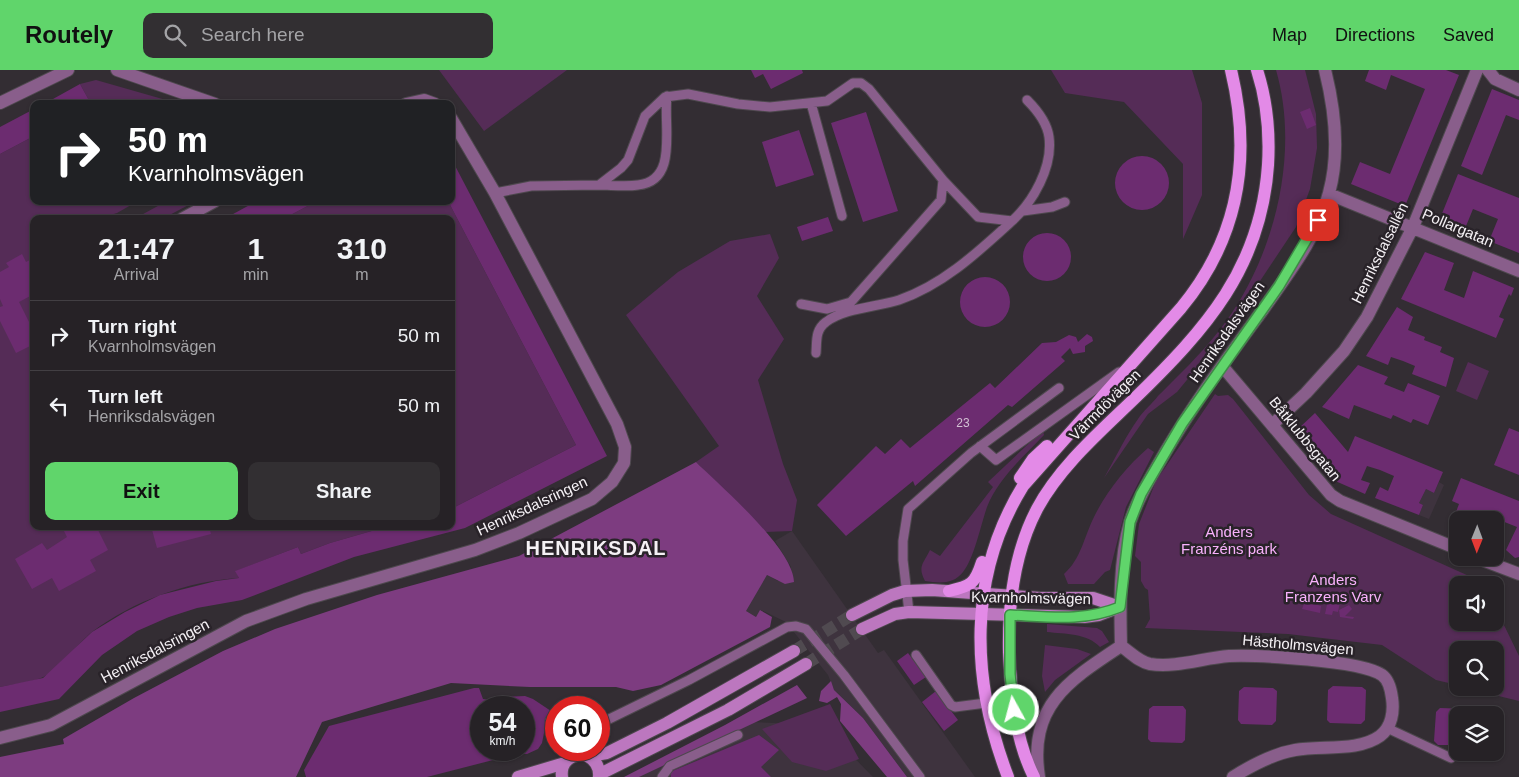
<!DOCTYPE html>
<html lang="en">
<head>
<meta charset="utf-8">
<style>
  :root { --surface:#262226; --page:#322f32; --text:#f1f3f6; --muted:#a4a4a7; --line:#423f43; --accent:#60d56b }
  body { margin:0; font-family:Helvetica,sans-serif; background:var(--page); color:var(--text); height:100vh; display:flex; flex-direction:column; font-size:19px; white-space:nowrap }
  * { box-sizing:border-box; margin:0 }
  p { font-size:16px; color:var(--muted) }
  .icon { flex:none; width:28px; height:28px; fill:none; stroke:currentColor; stroke-width:2; stroke-linecap:round; stroke-linejoin:round }
  .map { position:relative; flex:1; overflow:hidden }
  .side { position:absolute; left:30px; top:145px; width:425px; height:315px; display:flex; flex-direction:column; background:var(--surface); border-radius:10px; box-shadow:0 1px 4px #0004,0 0 0 1px var(--line) }
  .side>* { flex:none }
  .guide { position:absolute; left:30px; top:30px; width:425px; height:105px; border-radius:10px; box-shadow:0 1px 4px #0004,0 0 0 1px var(--line); background:#202124; color:#fff; overflow:hidden }
  .needle { width:32px; rotate:181deg }
  .buttons { position:absolute; left:1449px; top:441px; display:grid; gap:10px }
  .buttons a { display:grid; place-items:center; width:55px; height:55px; border-radius:10px; background:var(--surface); box-shadow:0 1px 4px #0004,0 0 0 1px var(--line); font-size:25px }
  .speed { position:absolute; left:470px; top:626px; display:flex; gap:10px; font-size:25px; font-weight:700; text-align:center }
  .speed>* { display:grid; place-content:center; width:65px; height:65px; border-radius:50%; background:var(--surface); box-shadow:0 1px 4px #0004,0 0 0 1px var(--line); line-height:1 }
  .speed small { font-size:12px; font-weight:400 }
  .speed .limit { border:8px solid #d22; background:#fff; color:#111 }
  .pin { position:absolute; display:grid; place-items:center; width:42px; height:42px; color:#fff; margin:-21px; border-radius:10px; box-shadow:0 2px 8px #0006 }
  .me { position:absolute; width:55px; margin:-28px; rotate:353deg; stroke-linejoin:round; filter:drop-shadow(0 0 4px #0008) }
  .turn { display:flex; align-items:center; gap:18px; height:105px; padding:0 15px; font-size:22px }
  .turn .icon { width:65px; height:65px; stroke-width:2.5 }
  .turn b { display:block; font-size:35px; line-height:42px }
  .eta { display:flex; justify-content:space-evenly; align-items:center; height:85px; text-align:center }
  .eta b { font-size:30px; font-weight:700; line-height:35px }
  .button { display:flex; gap:10px; margin-top:auto; padding:10px 15px }
  .button a { flex:1; height:58px; border-radius:10px; background:var(--accent); color:#111; font-size:20px; font-weight:700; line-height:58px; text-align:center }
  .button a+a { background:var(--page); color:var(--text) }
  ul { padding:0; list-style:none }
  li { display:flex; align-items:center; gap:15px; height:70px; padding:0 15px; border-top:1px solid var(--line) }
  li div { flex:1 }
  li b { display:block; font-size:19px }
  li em { font-style:normal }
  header { display:flex; align-items:center; gap:30px; box-sizing:border-box; height:70px; padding:0 25px; background:var(--accent); color:#111 }
  header strong { font-size:24px }
  nav { display:flex; gap:28px; margin-inline-start:auto; font-size:18px }
  .search { width:350px; height:45px; background:var(--page); display:flex; align-items:center; gap:12px; box-sizing:border-box; padding:0 18px; border-radius:10px; color:var(--muted); font-size:19px }
  .map>svg:first-child { display:block }
  .built { fill:#3e333e }
  .green { fill:#552c57 }
  .forest { fill:#7d3c80 }
  .building { fill:#6c2c70 }
  .lines { fill:none; stroke-linecap:round; stroke-linejoin:round }
  .secondary-tunnel { stroke:#504a50; stroke-width:12; stroke-dasharray:12 6; stroke-linecap:butt }
  .lane-casing { stroke:#4e484e; stroke-width:11 }
  .street-casing { stroke:#4e484e; stroke-width:14 }
  .secondary-casing { stroke:#4e484e; stroke-width:14 }
  .primary-casing { stroke:#4e484e; stroke-width:14 }
  .lane { stroke:#895e8b; stroke-width:9 }
  .street { stroke:#895e8b; stroke-width:12 }
  .secondary { stroke:#bc77bf; stroke-width:12 }
  .primary { stroke:#e38ae7; stroke-width:12 }
  .route-casing { stroke:#3e8a46; stroke-width:12 }
  .route { stroke:#60d56b; stroke-width:9 }
  .labels { text-anchor:middle; stroke-width:5; stroke-linejoin:round; paint-order:stroke }
  .number-label { font-size:12px; fill:#d3c0d4 }
  .street-label { font-size:15px; fill:#f5f1f5; stroke:#292329 }
  .park-label { font-size:15px; fill:#f9b1fc; stroke:#292329 }
  .district-label { font-size:20px; font-weight:bold; letter-spacing:1px; fill:#f5f1f5; stroke:#292329 }
</style>
</head>
<body>
<header>
<strong>Routely</strong>
<div class="search"><svg class="icon" aria-label="search" viewBox="0 0 24 24"><circle cx="10" cy="10" r="6"/><path d="M15 15l6 6"/></svg>Search here</div>
<nav><a>Map</a><a>Directions</a><a>Saved</a></nav>
</header>
<div class="map">
<svg width="1519" height="707" viewBox="0 0 1519 707">
  <rect width="100%" height="100%" fill="#332d33"/>
  <path class="built" d="M1439,412L1444,415L1429,449L1419,445L1423,435L1419,433L1426,419L1434,423Z
    M792,461L878,583L884,580L975,707H907L863,648L834,620L828,605L786,552L761,540L756,547L745,541L767,505L778,511L791,497L775,471Z
    M751,652L822,655L873,707H633Z"/>
  <path class="green" d="M439,0H567L484,61Z
    M1051,0H1192L1202,33V125L1183,169V94L1124,32L1065,23Z
    M1276,0H1305L1316,44L1317,78L1310,119L1296,157L1224,265L1177,322L1148,344L1104,408C1115,389 1125,367 1138,349C1143,341 1152,334 1158,326C1178,306 1200,285 1218,262C1273,193 1301,86 1276,0Z
    M96,10L180,34H91L80,14Z
    M34,66V131H138L117,143L98,149H34V456H389L330,473L301,484L298,477L236,501L239,508C188,511 133,531 92,562C79,572 55,603 41,608C29,613 13,614 0,617V84Z
    M167,131H196L162,149H134Z
    M317,131H448L576,375L451,439V149H283Z
    M770,164L779,188L757,226L784,269L758,310L783,394L797,430L792,461L765,462L696,392L719,376L626,245L678,202L730,171Z
    M1468,292L1489,301L1477,330L1456,321Z
    M1215,324L1218,326L1228,325L1233,329L1309,425L1331,444L1489,515H1458V552H1495V525L1503,553L1519,586V631L1466,618H1495V580H1458L1457,615L1436,610L1382,575L1288,564L1145,558L1150,549L1148,520L1145,518L1141,511V492L1135,486L1139,454L1156,411Z
    M1043,360L1044,365C1024,386 998,409 987,437C981,454 974,489 963,502C953,515 939,513 925,511C917,496 924,493 930,480L940,486L993,417L988,412Z
    M1148,378L1154,382L1126,437L1110,500L1105,502L1094,514H1068L1064,504C1081,489 1084,467 1094,447C1106,422 1127,396 1148,378Z
    M1047,554L1097,558L1102,561L1109,572L1100,577C1087,563 1065,564 1047,562Z
    M1045,575L1077,579L1091,584L1055,610L1045,622L1042,606Z
    M830,634L859,689L826,701L792,692L762,659Z"/>
  <path class="forest" d="M696,392C721,417 793,478 794,512L785,514L767,505L746,541L756,547L760,540L772,547L770,557L661,615L633,621L616,617H530L451,613L322,652L296,707H0V687L64,674L63,669L134,628L223,581L275,559L377,525L519,486Z
    M831,611L834,620L863,648L907,707H887L840,651L841,634L837,627L827,633L819,631L821,621Z
    M797,615L807,628L639,707H624L725,655Z"/>
  <path class="building" d="M751,0H802L803,3L771,19L763,4L755,8Z
    M1369,0H1446L1459,5L1405,136L1351,114L1360,92L1390,104L1425,19L1391,5L1386,20L1365,11Z
    M80,14L91,34H44Z
    M1492,19L1519,30V50L1506,45L1482,105L1461,96Z
    M1310,38L1316,55L1307,59L1300,42Z
    M34,39V66L0,84V57Z
    M866,42L898,141L863,152L831,53Z
    M799,60L814,105L776,117L762,72Z
    M1115 113a27 27 0 1 1 54 0a27 27 0 1 1-54 0Z
    M451,88L607,386L465,458L354,487L242,530L197,538L169,547L137,561L102,585L59,629L0,642V617L43,608L92,562L125,542L160,525L216,511L239,508L235,501L298,477L301,484L330,473L389,456H451V439L576,375L448,131H451Z
    M1458,104L1519,128V183L1489,171L1498,149L1473,139L1464,161L1439,151Z
    M257,131H317L283,149H224Z
    M828,147L833,161L802,171L797,157Z
    M1023 187a24 24 0 1 1 48 0a24 24 0 1 1-48 0Z
    M1425,182L1454,193L1444,220L1464,228L1473,201L1514,218L1511,226L1509,224L1499,247L1504,249L1496,268L1401,229Z
    M22,184L26,192L34,188V224L19,232L34,262V274L16,283L0,251V237L3,236L0,229V202L9,197L6,193Z
    M960 232a25 25 0 1 1 50 0a25 25 0 1 1-50 0Z
    M1397,237L1413,247L1408,260L1425,267L1424,270L1442,277L1440,282L1454,288L1446,317L1412,304L1415,296L1403,291L1391,287L1388,295L1366,286Z
    M1087,264L1092,267L1093,271L1085,276V282L1073,284L1070,278L1061,287L1065,291L1012,337L1008,335L915,416L913,411L846,466L817,435L876,376L885,384L901,369L910,378L990,313L995,318L1042,273L1056,272L1069,265L1076,267L1078,272Z
    M1358,295L1388,307L1384,314L1404,322L1408,313L1440,326L1428,355L1413,349L1411,353L1393,345L1391,349L1354,335L1349,349L1322,337Z
    M1315,343L1348,382L1355,366L1443,402L1434,423L1426,419L1419,433L1423,435L1419,445L1375,428L1380,417L1388,421L1394,406L1380,400L1367,396L1361,410L1370,413L1365,424L1333,410L1335,407L1298,359Z
    M1509,358L1519,362V405L1494,395Z
    M1461,408L1519,431V487L1515,488L1506,480L1517,457L1492,447L1491,450H1458V465L1448,457L1453,450L1459,434L1452,431Z
    M73,456H96L108,480L90,490L96,501L59,521L52,508L32,519L15,489L42,473L47,480L67,467L64,461Z
    M151,456H209L211,464L157,478Z
    M1328,530L1340,532L1338,542L1333,541L1332,545L1325,544Z
    M1305,531L1321,536L1320,543L1302,539Z
    M1349,535L1352,539L1345,546L1354,547L1353,549L1340,547L1339,540Z
    M908,583L926,607L914,615L897,591Z
    M1333,616L1362,617L1366,620L1365,650L1361,654L1330,653L1327,650L1328,620Z
    M1244,617L1273,618L1277,621L1276,651L1272,655L1241,654L1238,650L1239,621Z
    M474,618H479L483,629L502,632L505,627L525,626L533,629L554,643L545,658L542,673L538,679L527,684L513,683L508,680H524V638H481V680H505L497,689L427,707H306L304,700L329,656Z
    M936,621L958,650L944,661L922,632Z
    M1153,636H1183L1186,640L1185,670L1182,673L1151,672L1148,669L1149,639Z
    M1440,638L1470,639L1473,642V645H1458V675H1438L1434,671L1436,642Z
    M759,665L779,680L761,697L771,707H671L670,702Z"/>
  <g class="lines">
    <path class="secondary-tunnel" d="M794,581L852,545
      M806,594L862,559"/>
    <g class="lane-casing">
      <path id="lane" d="M811,33L842,146
        M943,110L978,147L1012,151C1033,132 1053,97 1049,67C1047,52 1037,40 1027,30
        M599,115C611,115 625,117 638,115C679,111 663,56 667,26
        M495,123L531,116L599,115L621,98L628,90L645,46L665,27L688,24L738,34L770,37L827,31L853,13H861L869,19L943,110L941,130L851,232L827,239L801,234
        M1023,141L1052,137L1065,132
        M816,283C817,271 815,260 826,252C844,238 877,237 899,230C943,215 978,182 1012,151
        M980,376L996,390L1119,302
        M909,542L903,490V471L908,439L971,383L1059,318
        M916,585L951,635L955,637L986,633
        M550,650L556,653
        M599,654L689,610L787,557L796,556L806,559L844,605L920,707
        M1387,658L1451,688
        M662,707L670,696L738,665"/>
    </g>
    <g class="street-casing">
      <path id="street" d="M117,0L215,34
        M1488,0L1495,9L1519,20
        M0,33L68,0
        M406,34L424,30L435,34
        M1329,124L1519,201
        M182,149L215,131
        M1223,297L1331,425L1340,431L1458,479
        M1272,355L1306,323L1344,281L1367,247L1413,157L1477,0
        M1477,488L1519,504
        M1121,576C1120,536 1119,491 1130,452C1138,427 1153,404 1166,381C1194,333 1229,286 1262,241C1287,205 1318,166 1329,123C1340,83 1335,40 1325,0
        M1121,576C1130,582 1139,592 1150,594C1176,598 1203,588 1229,586C1257,585 1360,590 1382,605C1389,610 1391,620 1392,628C1394,641 1392,657 1380,666C1358,682 1321,675 1295,680C1272,684 1252,695 1233,707
        M0,668L51,655L246,551L306,529L475,480L519,463L592,429L612,412L624,393L625,377L617,354L495,123L451,48
        M1039,707C1028,636 1068,611 1121,576"/>
    </g>
    <g class="secondary-casing">
      <path id="secondary" d="M852,545L892,525L905,521L932,520L1040,528H1093L1120,537
        M862,559L895,544L909,542L1084,547L1099,545L1120,537
        M589,686L607,683L667,653L794,581
        M600,704L728,640L806,594
        M518,707L565,693
        M562,707C560,693 570,685 583,684C594,688 600,695 599,707"/>
    </g>
    <g class="primary-casing">
      <path id="primary" d="M1020,408L1033,389L1047,376
        M949,521C971,516 975,514 982,492
        M1008,707C971,610 967,507 1023,416L1181,238C1239,168 1252,87 1231,0
        M1034,707C1015,669 1011,624 1009,582C1008,532 1014,483 1037,439C1060,396 1101,361 1135,328C1206,259 1261,198 1268,95C1270,62 1267,31 1257,0"/>
    </g>
    <use href="#lane" class="lane"/>
    <use href="#street" class="street"/>
    <use href="#secondary" class="secondary"/>
    <use href="#primary" class="primary"/>
  </g>
  <g class="lines">
    <g class="route-casing">
      <path id="route" d="M1014,640L1010,604V545C1050,547 1083,552 1120,537L1130,452L1141,424L1182,354L1279,216L1318,150"/>
    </g>
    <use href="#route" class="route"/>
  </g>
  <g class="labels">
    <g class="number-label">
      <text x="963" y="357">23</text>
    </g>
    <g class="street-label">
      <text transform="translate(1458 158) rotate(23)" y="5">Pollargatan</text>
      <text transform="translate(1380 183) rotate(-64)" y="5">Henriksdalsallén</text>
      <text transform="translate(1227 262) rotate(-55)" y="5">Henriksdalsvägen</text>
      <text transform="translate(1105 335) rotate(-45)" y="5">Värmdövägen</text>
      <text transform="translate(1305 369) rotate(51)" y="5">Båtklubbsgatan</text>
      <text transform="translate(532 436) rotate(-25)" y="5">Henriksdalsringen</text>
      <text transform="translate(1031 528) rotate(1)" y="5">Kvarnholmsvägen</text>
      <text transform="translate(1298 575) rotate(5)" y="5">Hästholmsvägen</text>
      <text transform="translate(155 581) rotate(-28)" y="5">Henriksdalsringen</text>
    </g>
    <g class="park-label">
      <text x="1229" y="467">Anders<tspan x="1229" dy="17">Franzéns park</tspan></text>
      <text x="1333" y="515">Anders<tspan x="1333" dy="17">Franzens Varv</tspan></text>
    </g>
    <g class="district-label">
      <text x="596" y="485">HENRIKSDAL</text>
    </g>
  </g>
</svg>
<div class="buttons">
<a><svg class="needle" viewBox="-14 -14 28 28"><path d="M0-13l5 13h-10z" fill="#e53935"/><path d="M0 13l5-13h-10z" fill="#a4a4a7"/></svg></a>
<a><svg class="icon" aria-label="sound" viewBox="0 0 24 24"><path d="M4 9h4l5-4v14l-5-4H4zM17 9q2 3 0 6"/></svg></a>
<a><svg class="icon" aria-label="search" viewBox="0 0 24 24"><circle cx="10" cy="10" r="6"/><path d="M15 15l6 6"/></svg></a>
<a><svg class="icon" aria-label="layers" viewBox="0 0 24 24"><path d="M12 4l9 5-9 5-9-5zM3 14l9 5 9-5"/></svg></a>
</div>
<div class="speed"><div>54<small>km/h</small></div><div class="limit">60</div></div>
<div class="pin" style="left:1318px;top:150px;background:#d93025"><svg class="icon" aria-label="arrive" viewBox="0 0 24 24"><path d="M6 21V4h12l-3 4 3 4H6"/></svg></div>
<svg class="me" style="left:1014px;top:640px" viewBox="-20 -20 40 40"><circle r="17" fill="#60d56b" stroke="#fff" stroke-width="3"/><path d="M0-11L8 9 0 5-8 9z" fill="#fff"/></svg>
<div class="guide">
<div class="turn"><svg class="icon" aria-label="right" viewBox="0 0 24 24"><path d="M7 20v-9h11M14 6l5 5-5 5"/></svg><div><b>50 m</b>Kvarnholmsvägen</div></div>
</div>
<section class="side">
<div class="eta">
<div><b>21:47</b><p>Arrival</p></div>
<div><b>1</b><p>min</p></div>
<div><b>310</b><p>m</p></div>
</div>
<ul>
<li><svg class="icon" aria-label="right" viewBox="0 0 24 24"><path d="M7 20v-9h11M14 6l5 5-5 5"/></svg><div><b>Turn right</b><p>Kvarnholmsvägen</p></div><em>50 m</em></li>
<li><svg class="icon" aria-label="left" viewBox="0 0 24 24"><path d="M17 20v-9H6M10 6l-5 5 5 5"/></svg><div><b>Turn left</b><p>Henriksdalsvägen</p></div><em>50 m</em></li>
</ul>
<div class="button"><a>Exit</a><a>Share</a></div>
</section>
</div>
</body>
</html>
